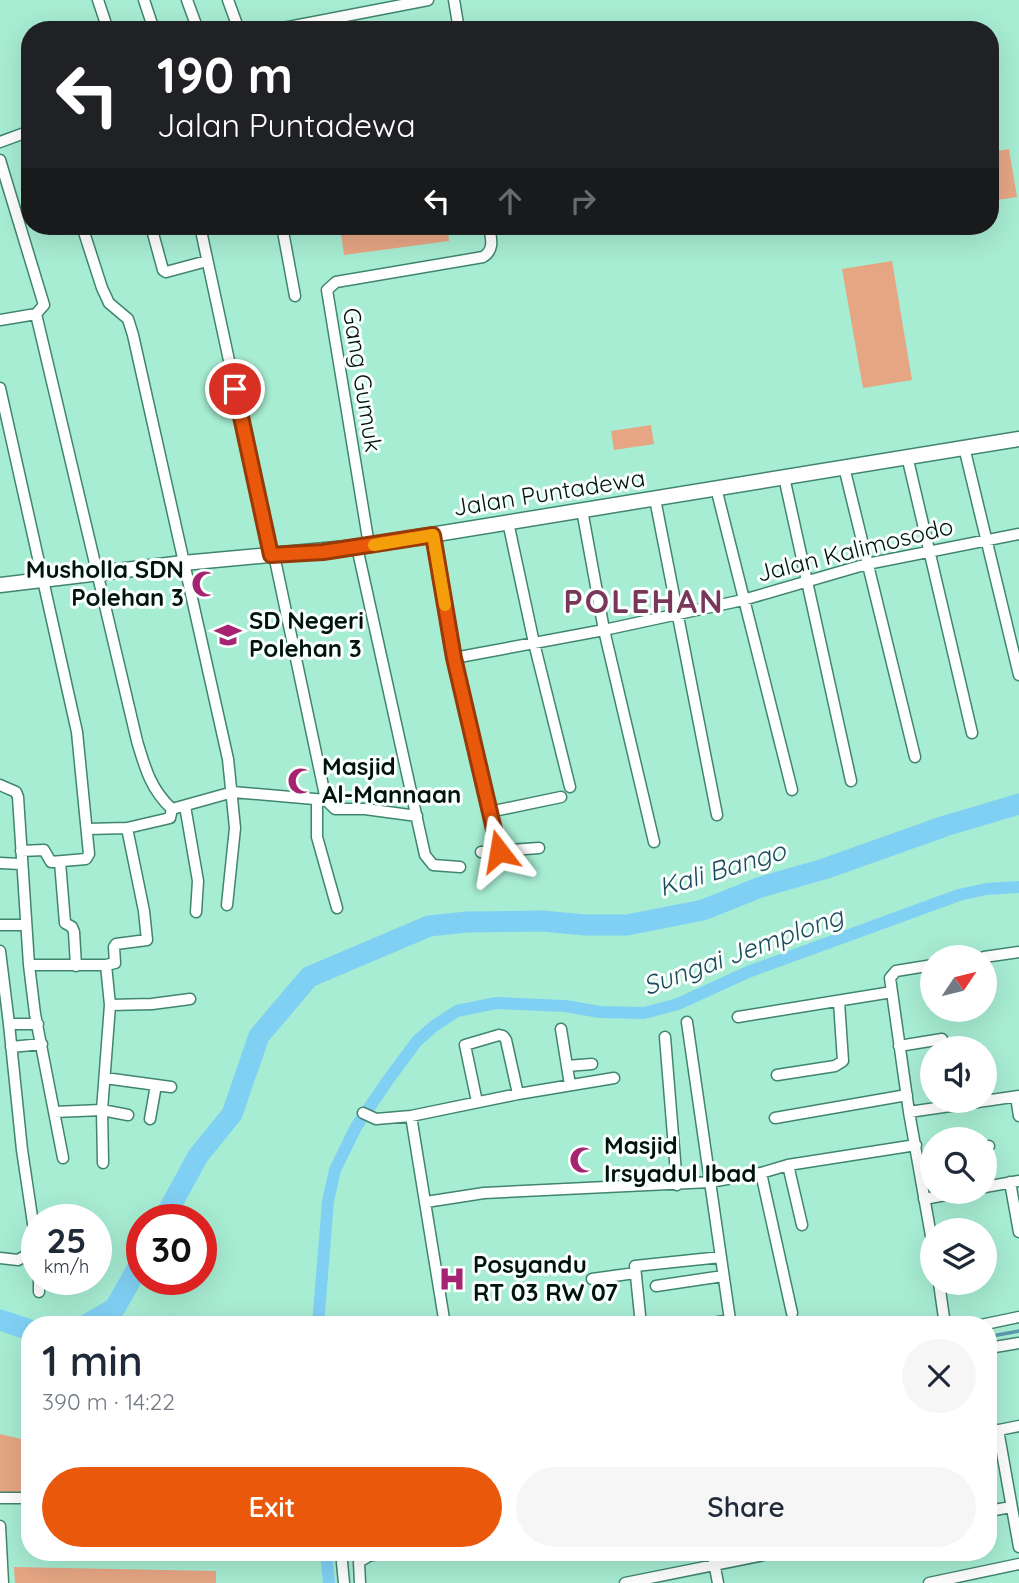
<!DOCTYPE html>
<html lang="en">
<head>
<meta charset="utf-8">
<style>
  :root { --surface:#fff; --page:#f6f6f7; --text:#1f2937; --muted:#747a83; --accent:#ea580c }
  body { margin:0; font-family:Quicksand,sans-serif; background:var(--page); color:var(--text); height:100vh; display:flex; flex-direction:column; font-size:26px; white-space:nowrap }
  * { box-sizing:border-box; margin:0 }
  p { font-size:23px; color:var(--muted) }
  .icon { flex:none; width:38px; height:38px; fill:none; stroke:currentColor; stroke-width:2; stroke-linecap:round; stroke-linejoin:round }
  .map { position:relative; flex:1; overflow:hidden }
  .details { position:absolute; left:21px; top:1316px; width:976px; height:245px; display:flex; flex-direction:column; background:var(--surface); border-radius:28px; box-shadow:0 7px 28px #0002 }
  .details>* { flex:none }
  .banner { position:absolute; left:21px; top:21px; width:978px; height:214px; border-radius:28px; box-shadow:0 7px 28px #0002; background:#202124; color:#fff; overflow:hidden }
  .needle { width:46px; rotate:55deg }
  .tools { position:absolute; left:920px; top:945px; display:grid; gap:14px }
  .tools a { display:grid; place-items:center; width:77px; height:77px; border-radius:50%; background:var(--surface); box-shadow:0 7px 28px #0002; font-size:35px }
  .speed { position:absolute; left:21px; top:1204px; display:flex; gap:14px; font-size:35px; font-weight:700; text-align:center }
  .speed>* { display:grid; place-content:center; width:91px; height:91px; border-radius:50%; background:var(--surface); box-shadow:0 7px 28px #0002; line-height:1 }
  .speed small { font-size:18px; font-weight:400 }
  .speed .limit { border:10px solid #d22; background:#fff; color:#111 }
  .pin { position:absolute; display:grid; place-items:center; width:60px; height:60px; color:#fff; margin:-30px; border:4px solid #fff; border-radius:50%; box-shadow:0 2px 7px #0007 }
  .me { position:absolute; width:77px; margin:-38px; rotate:346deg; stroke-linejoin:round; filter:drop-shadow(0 0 5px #0008) }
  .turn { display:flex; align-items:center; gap:24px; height:147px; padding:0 21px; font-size:32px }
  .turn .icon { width:91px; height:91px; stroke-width:2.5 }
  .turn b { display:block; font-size:49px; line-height:60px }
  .lanes { display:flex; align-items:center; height:66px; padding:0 21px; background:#0003; justify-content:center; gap:35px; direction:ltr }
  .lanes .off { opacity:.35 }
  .round { display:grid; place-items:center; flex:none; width:74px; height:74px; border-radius:37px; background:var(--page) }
  .overview { display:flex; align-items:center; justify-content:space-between; height:119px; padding:0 21px }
  h1 { font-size:42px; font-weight:600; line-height:52px }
  .button { display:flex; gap:14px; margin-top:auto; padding:14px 21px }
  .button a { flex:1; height:80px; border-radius:42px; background:var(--accent); color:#fff; font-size:28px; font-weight:600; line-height:80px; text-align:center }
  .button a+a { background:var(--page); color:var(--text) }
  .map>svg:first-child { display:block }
  .green { fill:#e6a684 }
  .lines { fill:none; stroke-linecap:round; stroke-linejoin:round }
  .stream { stroke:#5a98ae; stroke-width:3.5 }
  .canal { stroke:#80d0f4; stroke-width:12 }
  .river { stroke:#80d0f4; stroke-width:21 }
  .street-casing { stroke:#40856e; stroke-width:13 }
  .secondary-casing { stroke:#40856e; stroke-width:17 }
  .street { stroke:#fff; stroke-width:10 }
  .secondary { stroke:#fff; stroke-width:14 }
  .route-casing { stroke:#983908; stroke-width:18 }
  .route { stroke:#ea580c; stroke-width:12 }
  .slow { stroke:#f59e0b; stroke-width:12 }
  .labels { text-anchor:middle; stroke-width:6; stroke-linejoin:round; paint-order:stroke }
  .street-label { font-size:24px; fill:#00140c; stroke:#f8fffc }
  .poi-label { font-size:24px; font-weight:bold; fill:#00140c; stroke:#f8fffc; text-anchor:start }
  .water-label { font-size:26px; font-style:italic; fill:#1d4a5d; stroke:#f8fffc }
  .district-label { font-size:32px; font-weight:bold; letter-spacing:2px; fill:#79385a; stroke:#f8fffc }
</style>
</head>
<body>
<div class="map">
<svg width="1019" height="1583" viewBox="0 0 1019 1583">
  <rect width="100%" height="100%" fill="#a7edd3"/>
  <path class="green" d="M1009,149L1017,197L991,201V152Z
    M340,226H447L449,241L344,255Z
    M892,261L912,380L863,388L842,269Z
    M651,425L654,444L614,450L611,431Z
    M0,1434L30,1441V1496L0,1495Z
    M14,1567L216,1571V1583H15Z"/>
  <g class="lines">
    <path class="stream" d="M992,1336L1019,1331"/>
    <path class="canal" d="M318,1325L328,1201L335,1170L356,1127L388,1080L417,1041L434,1026L457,1011L496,1003L565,1006L600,1012L644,1013L678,1004L748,972L959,895L986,889L1019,887
      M326,1552L329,1583"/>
    <path class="river" d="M163,1220L198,1156L232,1114L259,1036L309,977L429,926L467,922L542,921L585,925H627L703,910L761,887L824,869L945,826L1019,804
      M0,1320L30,1330
      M86,1325L115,1308L142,1260"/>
    <g class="street-casing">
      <path id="street" d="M98,0L108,30
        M144,0L154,30
        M187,0L198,30
        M228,0L239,30
        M454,0L459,30
        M273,30L428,0
        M0,142L30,131
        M0,160L44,305L36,314L0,320
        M82,226L102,288L109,303L128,319L133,335L228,759L235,828L227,905
        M151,226L163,270L166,272L207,261
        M200,226L271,555
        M282,226L295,296
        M36,314L137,741C145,768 151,790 172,809
        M0,388L77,732L89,854L86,859L51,862L44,850L21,851
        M964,447L1019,675
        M907,456L972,733
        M844,467L915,757
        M784,477L851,781
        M716,488L792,790
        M655,499L717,815
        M582,510L604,630L654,842
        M508,522L534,643L570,787
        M434,535L454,658L499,851
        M369,545L327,290L336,282L483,257C495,250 491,238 489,226
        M357,547L425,855L433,865L460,867
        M274,555L326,800
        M454,658L604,630L743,600L867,564L1019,534
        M0,785L16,792L18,797L29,965L35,1014L63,1158
        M317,800V837L337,908
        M185,806L198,881L196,912
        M172,809L233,792L326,800L335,809H365L417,816
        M489,812L561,797
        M87,829L127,828L170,818L172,809
        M481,852L539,848
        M60,862L65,923L72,927L74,932L76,966
        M0,863L21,864
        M0,925H26
        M0,951L9,1024
        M984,957L1019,952
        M29,965H106L110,1005
        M106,965L115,963L114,947L116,944L147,940L144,911L127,828
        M933,965L896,971L890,978L909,1112L933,1247
        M738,1017L892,992
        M687,1022L730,1320L701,1325
        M561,1029L570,1085
        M665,1037L677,1185
        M899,1046L942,1039
        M11,1047L42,1044
        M567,1066L592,1064
        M777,1075L835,1066L843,1061L839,1002
        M105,1078L171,1087
        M1016,1097L1019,1116
        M477,1102L465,1045L499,1035L503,1036L506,1040L518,1094
        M54,1112L102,1110L128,1115
        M909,1112L1019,1096
        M363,1113L376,1119L411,1116L518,1094L614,1078
        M411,1116L445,1325
        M775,1118L907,1095
        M150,1119L156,1085
        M985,1147L989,1146
        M919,1161L933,1158
        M103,1163L102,1110L110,1005L152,1004L190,999
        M788,1165L802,1225
        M761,1173L792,1313
        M1010,1182L1019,1232
        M985,1187L1019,1181
        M924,1199L962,1192
        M426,1202L484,1193L710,1182L761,1173L788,1165L916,1145
        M37,1250L22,1150L9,1024H38
        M0,1258L18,1260L37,1249
        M39,1279V1292
        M592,1279L635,1273
        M939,1283L945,1325
        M656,1286L723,1276
        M641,1325L635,1266L721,1257
        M981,1325L1019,1317
        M989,1348L1019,1343
        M998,1430L1019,1547
        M989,1432L1019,1426
        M0,1498H30
        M989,1511L1011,1507
        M0,1526L3,1583
        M341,1552L344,1583
        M712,1552L718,1583
        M360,1583L359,1562L369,1556L388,1552
        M625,1583L779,1552
        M929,1583L1019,1564"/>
    </g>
    <g class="secondary-casing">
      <path id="secondary" d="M0,585L183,563L357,547L1019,439"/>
    </g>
    <use href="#street" class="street"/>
    <use href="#secondary" class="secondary"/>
  </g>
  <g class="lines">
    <g class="route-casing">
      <path id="route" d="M235,389L271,555L323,552L433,535L454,658L499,851"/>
    </g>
    <use href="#route" class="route"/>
    <path class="slow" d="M374,545L433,535L445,605"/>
  </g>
  <defs>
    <g id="mosque-bare" transform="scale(2.1)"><path d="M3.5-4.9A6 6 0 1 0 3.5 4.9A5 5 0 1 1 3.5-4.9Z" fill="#a62371" stroke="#f8fffc" stroke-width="2.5" paint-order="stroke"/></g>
    <g id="school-bare" transform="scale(2.1)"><path d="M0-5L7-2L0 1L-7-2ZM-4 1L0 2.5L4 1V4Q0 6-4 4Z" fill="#a62371" stroke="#f8fffc" stroke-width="2.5" paint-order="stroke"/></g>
    <g id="hospital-bare" transform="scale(2.1)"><path d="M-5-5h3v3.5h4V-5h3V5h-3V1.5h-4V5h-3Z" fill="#a62371" stroke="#f8fffc" stroke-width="2.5" paint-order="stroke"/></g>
  </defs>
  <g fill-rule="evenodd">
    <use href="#mosque-bare" x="205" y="584"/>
    <use href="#school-bare" x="228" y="635"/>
    <use href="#mosque-bare" x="301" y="781"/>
    <use href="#mosque-bare" x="583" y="1160"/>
    <use href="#hospital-bare" x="452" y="1279"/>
  </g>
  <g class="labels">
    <g class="street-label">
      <text transform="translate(362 380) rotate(81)" y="8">Gang Gumuk</text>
      <text transform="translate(549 493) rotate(-9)" y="8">Jalan Puntadewa</text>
      <text transform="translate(855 550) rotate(-14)" y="8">Jalan Kalimosodo</text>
    </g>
    <g class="poi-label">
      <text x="184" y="578" text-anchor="end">Musholla SDN<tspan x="184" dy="28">Polehan 3</tspan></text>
      <text x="249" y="629">SD Negeri<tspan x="249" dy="28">Polehan 3</tspan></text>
      <text x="322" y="775">Masjid<tspan x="322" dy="28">Al-Mannaan</tspan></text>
      <text x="604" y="1154">Masjid<tspan x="604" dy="28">Irsyadul Ibad</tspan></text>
      <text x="473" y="1273">Posyandu<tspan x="473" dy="28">RT 03 RW 07</tspan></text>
    </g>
    <g class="water-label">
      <text transform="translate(722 869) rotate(-17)" y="9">Kali Bango</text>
      <text transform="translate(743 951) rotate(-20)" y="9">Sungai Jemplong</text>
    </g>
    <g class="district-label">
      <text x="644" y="613">POLEHAN</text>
    </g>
  </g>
</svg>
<div class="tools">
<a><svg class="needle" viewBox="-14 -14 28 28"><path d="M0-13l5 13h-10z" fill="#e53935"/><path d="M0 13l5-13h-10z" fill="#747a83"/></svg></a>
<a><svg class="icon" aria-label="sound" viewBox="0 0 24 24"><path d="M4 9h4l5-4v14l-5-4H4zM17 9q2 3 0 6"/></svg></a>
<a><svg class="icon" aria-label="search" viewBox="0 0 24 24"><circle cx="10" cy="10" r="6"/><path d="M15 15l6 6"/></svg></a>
<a><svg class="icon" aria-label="layers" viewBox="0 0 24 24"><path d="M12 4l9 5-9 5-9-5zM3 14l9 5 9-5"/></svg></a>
</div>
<div class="speed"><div>25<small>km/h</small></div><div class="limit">30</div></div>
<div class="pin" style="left:235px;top:389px;background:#d93025"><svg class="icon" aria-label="arrive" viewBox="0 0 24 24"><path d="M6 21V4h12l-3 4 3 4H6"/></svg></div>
<svg class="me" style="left:499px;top:851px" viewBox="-20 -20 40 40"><path d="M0-17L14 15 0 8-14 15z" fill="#ea580c" stroke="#fff" stroke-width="4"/></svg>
<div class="banner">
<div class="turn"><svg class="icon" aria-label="left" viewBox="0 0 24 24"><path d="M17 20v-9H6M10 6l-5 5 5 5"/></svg><div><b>190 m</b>Jalan Puntadewa</div></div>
<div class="lanes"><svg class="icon" aria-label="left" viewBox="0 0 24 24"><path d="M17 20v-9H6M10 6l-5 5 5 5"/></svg><svg class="icon off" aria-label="ahead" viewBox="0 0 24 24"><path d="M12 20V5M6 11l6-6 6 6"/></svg><svg class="icon off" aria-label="right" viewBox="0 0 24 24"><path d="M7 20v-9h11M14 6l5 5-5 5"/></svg></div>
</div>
<section class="details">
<div class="overview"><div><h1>1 min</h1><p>390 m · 14:22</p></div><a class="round"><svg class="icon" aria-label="close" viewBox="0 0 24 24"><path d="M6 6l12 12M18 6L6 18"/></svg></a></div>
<div class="button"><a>Exit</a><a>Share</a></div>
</section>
</div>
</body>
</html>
